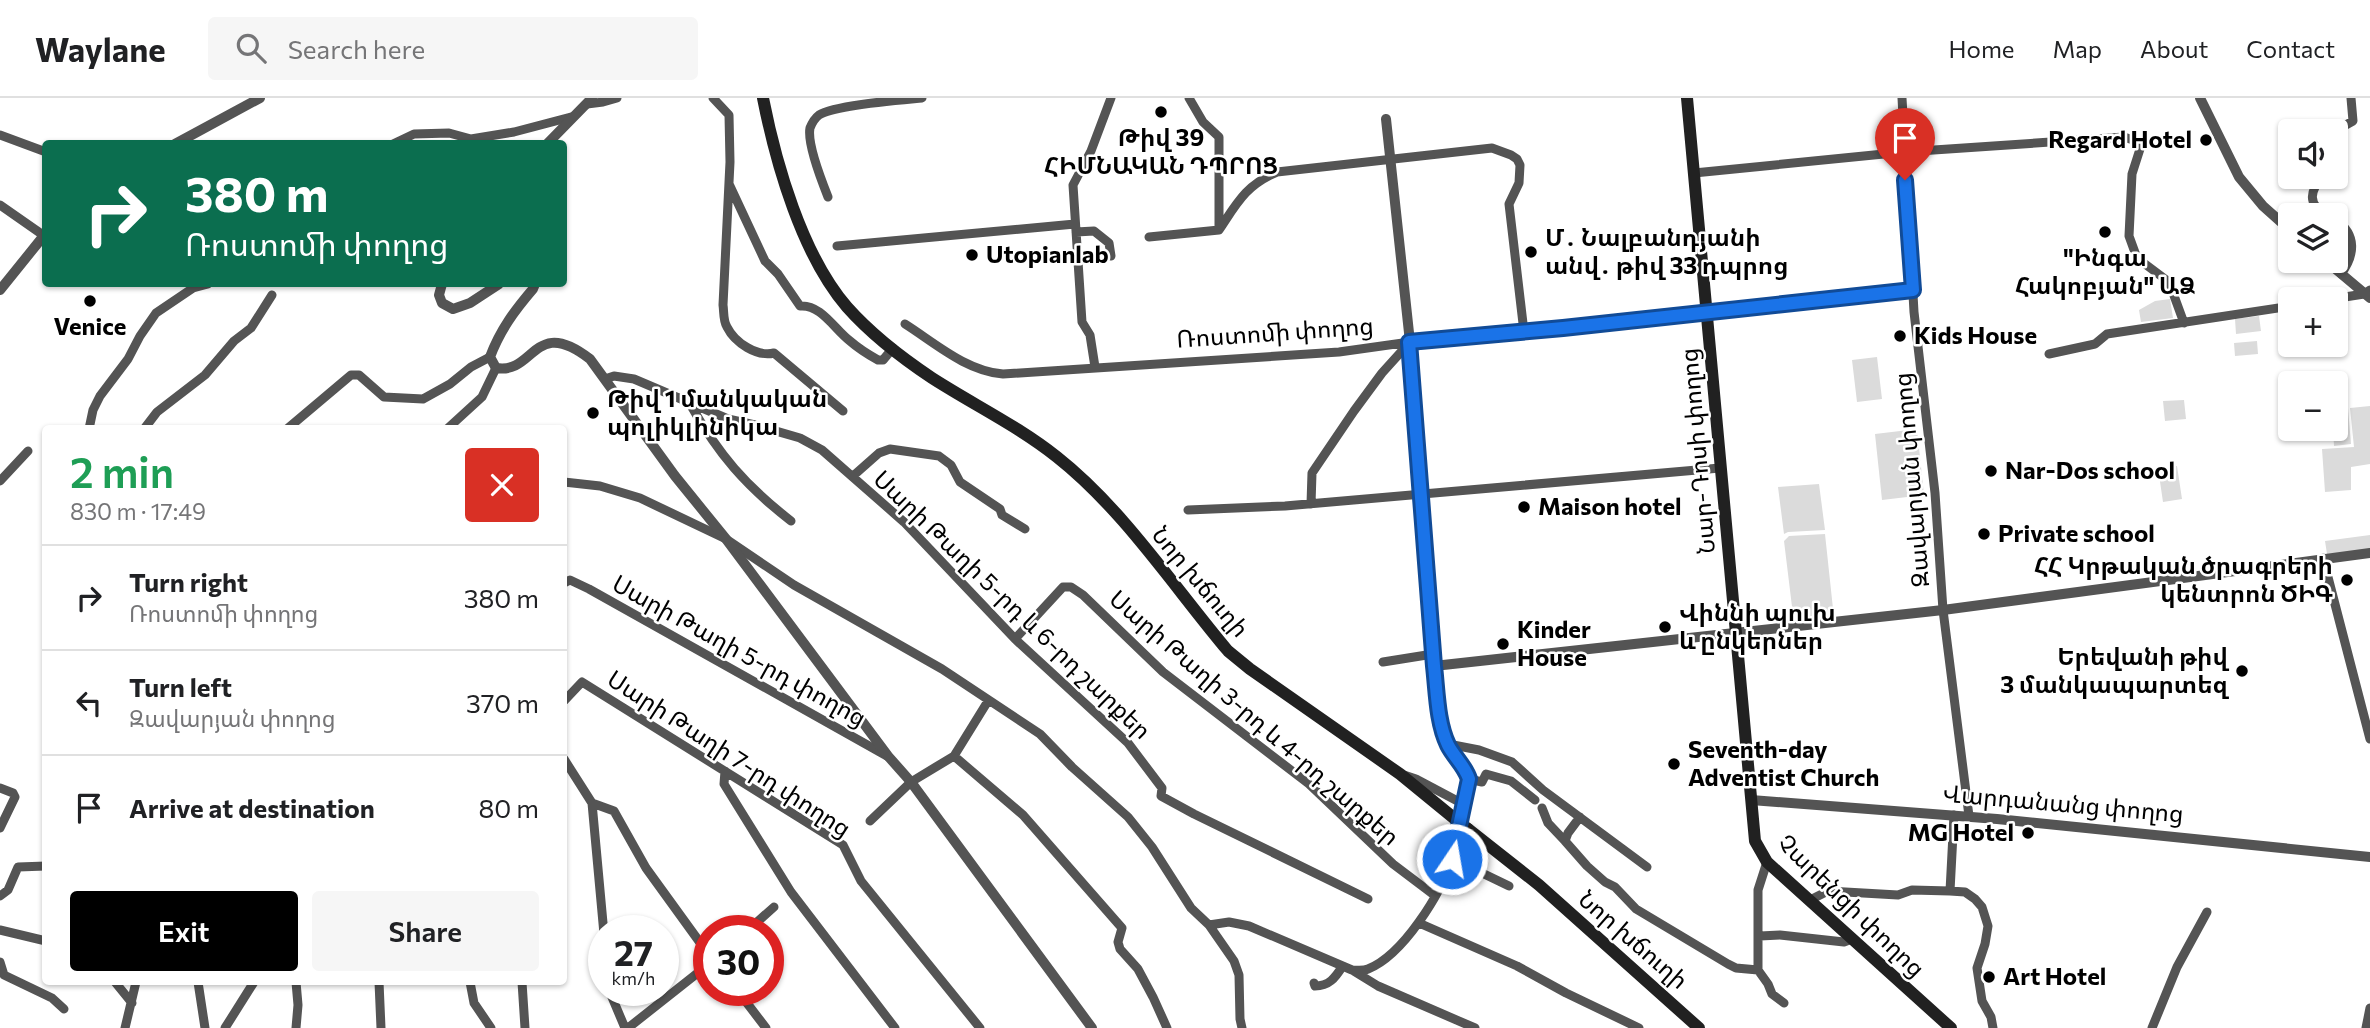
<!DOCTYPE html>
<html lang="en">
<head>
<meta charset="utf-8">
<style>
  :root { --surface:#fff; --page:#f6f6f6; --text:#202124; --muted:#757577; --line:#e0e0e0; --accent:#000 }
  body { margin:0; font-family:Commissioner,"Noto Sans Armenian",sans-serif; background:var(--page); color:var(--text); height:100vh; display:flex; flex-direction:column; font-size:26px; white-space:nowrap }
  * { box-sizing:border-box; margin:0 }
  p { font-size:23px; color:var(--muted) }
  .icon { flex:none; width:38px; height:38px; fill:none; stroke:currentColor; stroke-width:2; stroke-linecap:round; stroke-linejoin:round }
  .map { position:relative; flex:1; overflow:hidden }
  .drawer { position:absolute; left:42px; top:327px; width:525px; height:560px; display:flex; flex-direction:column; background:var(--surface); border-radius:7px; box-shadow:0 2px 5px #0004 }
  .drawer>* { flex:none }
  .guide { position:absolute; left:42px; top:42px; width:525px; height:147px; border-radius:7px; box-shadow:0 2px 5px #0004; background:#0b6e4f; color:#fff; overflow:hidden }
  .tools { position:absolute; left:2278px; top:21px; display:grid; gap:14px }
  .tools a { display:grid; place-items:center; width:70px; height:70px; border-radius:7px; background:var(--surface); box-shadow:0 2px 5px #0004; font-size:35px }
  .speed { position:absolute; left:588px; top:817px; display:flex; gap:14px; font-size:35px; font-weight:700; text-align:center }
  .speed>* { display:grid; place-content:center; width:91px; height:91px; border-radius:50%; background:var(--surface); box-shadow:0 2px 5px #0004; line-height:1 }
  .speed small { font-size:18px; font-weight:400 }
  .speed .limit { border:10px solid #d22; background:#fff; color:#111 }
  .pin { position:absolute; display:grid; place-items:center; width:60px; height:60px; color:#fff; margin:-72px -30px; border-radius:50% 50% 50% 0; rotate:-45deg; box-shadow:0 0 7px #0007 }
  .pin .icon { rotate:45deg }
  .me { position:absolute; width:77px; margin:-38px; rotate:12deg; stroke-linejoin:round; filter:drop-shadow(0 0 5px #0008) }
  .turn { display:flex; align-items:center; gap:24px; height:147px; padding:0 28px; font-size:32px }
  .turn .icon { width:91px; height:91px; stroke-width:2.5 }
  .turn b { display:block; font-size:49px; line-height:60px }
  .round { display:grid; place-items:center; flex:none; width:74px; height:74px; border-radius:7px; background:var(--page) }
  .headline { display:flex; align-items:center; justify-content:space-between; height:119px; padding:0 28px }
  h1 { font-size:42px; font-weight:600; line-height:52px; color:#1e9e55 }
  .button { display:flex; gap:14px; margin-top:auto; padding:14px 28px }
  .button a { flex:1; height:80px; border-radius:7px; background:var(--accent); color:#fff; font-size:28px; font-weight:600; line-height:80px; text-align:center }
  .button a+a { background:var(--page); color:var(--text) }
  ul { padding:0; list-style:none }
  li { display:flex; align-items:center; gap:21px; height:105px; padding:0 28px; border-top:2px solid var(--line) }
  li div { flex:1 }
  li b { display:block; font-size:26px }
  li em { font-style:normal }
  header { display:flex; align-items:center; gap:42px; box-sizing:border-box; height:98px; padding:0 35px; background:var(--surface); border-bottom:2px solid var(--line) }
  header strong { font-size:33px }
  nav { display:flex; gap:38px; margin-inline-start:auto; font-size:24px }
  .search { width:490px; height:63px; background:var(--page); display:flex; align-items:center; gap:18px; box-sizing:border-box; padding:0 24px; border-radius:7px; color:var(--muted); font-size:26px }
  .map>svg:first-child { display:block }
  .green { fill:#dbdbdb }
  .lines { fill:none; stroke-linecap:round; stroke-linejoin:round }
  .minor { stroke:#545454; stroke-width:9 }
  .tertiary { stroke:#545454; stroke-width:10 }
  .secondary { stroke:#212121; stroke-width:12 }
  .secondary-bridge { stroke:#212121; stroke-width:12 }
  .route-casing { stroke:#114b97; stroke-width:18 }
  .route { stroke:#1a73e8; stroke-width:12 }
  .poi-dot { fill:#000; stroke:#fff; stroke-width:2.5 }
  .labels { text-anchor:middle; stroke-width:5; stroke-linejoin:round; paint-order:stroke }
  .poi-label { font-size:24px; font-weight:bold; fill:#000; stroke:#fff; text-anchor:start }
  .street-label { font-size:24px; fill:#000; stroke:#fff }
</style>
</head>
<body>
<header>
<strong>Waylane</strong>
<div class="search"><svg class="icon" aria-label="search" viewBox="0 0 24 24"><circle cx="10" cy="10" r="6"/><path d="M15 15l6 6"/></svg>Search here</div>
<nav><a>Home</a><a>Map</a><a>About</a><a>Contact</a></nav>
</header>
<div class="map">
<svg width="2370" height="930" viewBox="0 0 2370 930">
  <rect width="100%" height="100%" fill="#fff"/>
  <path class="green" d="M2170,201L2173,220L2141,224L2139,212L2155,203Z
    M2259,218L2261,233L2236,236L2235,221Z
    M2257,243L2258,256L2235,258L2234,245Z
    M1877,259L1882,301L1857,304L1852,262Z
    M2184,302L2186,321L2165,323L2163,303Z
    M2370,308V366L2351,369V392L2325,394L2322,351L2354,349L2350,310Z
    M2348,310L2351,346L2334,348L2333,331H2336V311Z
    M1917,331L1924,397L1882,402L1875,336Z
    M2177,368L2182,401L2163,404L2158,370Z
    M1819,386L1825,432L1788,434L1784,436L1778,389Z
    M1825,436L1834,520L1794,525L1784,443L1789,438Z
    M2370,437V452L2327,456L2325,443Z"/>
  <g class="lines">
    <path class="minor" d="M713,0L729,17L730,64L723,207C724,213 723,223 727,229C735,245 757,259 774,255L843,313
      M1189,0L1203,24L1219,39V131
      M1902,0L1914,214L1935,395L1943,512L1969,718
      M587,6L603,4L617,0
      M2335,33L2353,23L2351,0
      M0,37L46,54
      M393,46L414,36L449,35L471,41L514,34L571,19
      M1694,75L1904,54L2124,39L2136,43L2140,51L2132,76L2129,138L2137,160L2169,184L2184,225
      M2322,79C2310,93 2307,106 2326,117
      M729,86L765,163L778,176L800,208C821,206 835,232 850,243C858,250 869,257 878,262H883L893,250
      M828,99C822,84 807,45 810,30C812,25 815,20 819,17C834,7 901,2 922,0
      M0,107L43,137
      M2336,122C2357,137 2355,157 2341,176
      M1076,134L1094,133L1109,145L1111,158
      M1149,139L1219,132C1237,105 1246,87 1277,74L1492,50L1511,57L1517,61L1520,67L1519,85L1509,106L1524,234
      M837,148L1075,126
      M2332,201L2364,196L2370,192
      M1706,215L1913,193
      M905,226C935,245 966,273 1003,276L1339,254L1410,244
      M2049,256L2095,246L2107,236L2291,208
      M1095,269L1090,237L1082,224L1073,87L1091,53L1111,0
      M605,281L614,278L634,281L728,321L755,327L800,340L822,352L904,424L1015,541L1128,645L1162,690L1161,698L1194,716L1368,801
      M690,306C719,357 745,387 791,423
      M89,331L93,312L100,298L128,261L140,238L156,215L193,190L208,186
      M144,331L157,314L205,277L234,243L251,230L272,197
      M287,331L351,277H359L384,299L423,301L450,286L471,269L490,259
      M447,331L482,299L496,270
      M853,378L879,355L890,351L939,358L951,367L960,384L1000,411L1002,417L1025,431
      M0,383L28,353
      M564,384L600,388L640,400L726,441L794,487L942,571L1040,636L1072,669L1128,719L1152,749L1191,810L1209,827L1234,863L1239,877L1240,921L1242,930
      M1311,406L1312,375L1354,313L1382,275L1410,244
      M1188,412L1285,408L1720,370
      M2323,460L2370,641
      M564,485L570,482L589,491L887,658
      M1015,541L1063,489H1071L1083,497L1163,574L1309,686L1393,766L1434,797
      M1383,564L1433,556
      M564,603L582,584L843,747L861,783L980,930
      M1448,646L1479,652L1512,664L1543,692L1647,769
      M954,658L1023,717L1122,830L1118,844L1120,851L1138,871L1153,899L1167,930
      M564,661L592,705L614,713L646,770L709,857
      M725,673L724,686L791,794L895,930
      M1404,677L1416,681L1465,707
      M1469,681L1482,684L1486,676L1511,683L1535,702
      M0,690L13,695L15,699L0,730
      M592,705L604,836
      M1542,710L1548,725L1565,743
      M1580,719L1568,735L1565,743L1587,768L1605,784L1615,789L1636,811L1728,866L1736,870L1758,872
      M870,723L911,684L954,658L988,603
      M1453,761L1509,788
      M1767,764L1758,792V872L1768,886L1772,896L1784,905
      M1950,793L1954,717
      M0,798L8,792L18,769L46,768
      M1810,802L1828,793L1898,797L1912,792L1950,793L1965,794L1975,801L1982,809L1988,828L1985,846L1977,870L1982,903L1991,919L1993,930
      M1419,825L1517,868L1566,895L1639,930
      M1209,827L1229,824L1249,828L1352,872L1378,888L1475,930
      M0,832L46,843
      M747,833L774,809
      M1760,838L1780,837L1844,844L1852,841
      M0,864L4,877L52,900L64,911
      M1352,872C1357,872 1363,873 1368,871C1403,857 1441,796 1452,761C1461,735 1463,707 1469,681L1448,646L1440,617L1434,568
      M115,884L132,905
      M198,884L205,930
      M296,884L298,907L296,930
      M379,884L381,930
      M470,884L474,905L491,930
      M522,884L525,930
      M1314,885L1315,888C1329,888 1335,880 1342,869
      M609,892L625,930
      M737,892L766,930
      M125,930L136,884
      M225,930L254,884
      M628,930L709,866
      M2152,930L2177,869L2207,814
      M2366,930L2370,910"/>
    <path class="tertiary" d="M2200,0L2239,79L2263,108L2291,133
      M1386,21L1410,244L1434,568L1943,512L2370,455
      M175,46L260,0
      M547,46L592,0
      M2326,163L2370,200
      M442,186L439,197L442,205L453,211L470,205L499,186
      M535,186L533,191C515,212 500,232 490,259L496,270C535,277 533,217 590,261L675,378L726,441L888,658L911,684L1092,930
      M0,192L46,135
      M1410,244L1706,215
      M1751,702L1997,721L2370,759"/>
    <path class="secondary" d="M763,0C776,66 802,157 847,209C871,236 902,260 932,280C974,307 1018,328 1057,359C1123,411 1174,489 1228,553L1250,571L1400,676L1455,721
      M1687,0L1755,743L1767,764L1951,930
      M1468,731L1539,787L1699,930"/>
    <path class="secondary-bridge" d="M1455,721L1468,731"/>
  </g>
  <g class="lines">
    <g class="route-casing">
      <path id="route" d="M1452,761L1469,681C1465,668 1454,659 1448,647C1437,624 1437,594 1434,568L1409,244L1563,230L1913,192L1905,82"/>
    </g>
    <use href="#route" class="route"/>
  </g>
  <g class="poi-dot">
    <circle cx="1161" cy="14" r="7"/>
    <circle cx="2206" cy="42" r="7"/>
    <circle cx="2105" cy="134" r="7"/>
    <circle cx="1531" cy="154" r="7"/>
    <circle cx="972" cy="157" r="7"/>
    <circle cx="90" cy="203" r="7"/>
    <circle cx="1900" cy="238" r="7"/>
    <circle cx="593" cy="315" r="7"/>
    <circle cx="1991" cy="373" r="7"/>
    <circle cx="1524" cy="409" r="7"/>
    <circle cx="1984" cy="436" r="7"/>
    <circle cx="2347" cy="482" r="7"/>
    <circle cx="1665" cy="529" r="7"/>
    <circle cx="1503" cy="546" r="7"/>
    <circle cx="2242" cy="573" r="7"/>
    <circle cx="1674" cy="666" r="7"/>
    <circle cx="2028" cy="735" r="7"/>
    <circle cx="1989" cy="879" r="7"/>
  </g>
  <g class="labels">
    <g class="poi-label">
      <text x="1161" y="48" text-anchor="middle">Թիվ 39<tspan x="1161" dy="28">ՀԻՄՆԱԿԱՆ ԴՊՐՈՑ</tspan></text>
      <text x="2192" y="50" text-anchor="end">Regard Hotel</text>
      <text x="1545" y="148">Մ․ Նալբանդյանի<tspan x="1545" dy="28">անվ․ թիվ 33 դպրոց</tspan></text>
      <text x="986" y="165">Utopianlab</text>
      <text x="2105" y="168" text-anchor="middle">"Ինգա<tspan x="2105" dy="28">Հակոբյան" ԱՁ</tspan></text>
      <text x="90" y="237" text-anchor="middle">Venice</text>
      <text x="1914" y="246">Kids House</text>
      <text x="607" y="309">Թիվ 1 մանկական<tspan x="607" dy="28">պոլիկլինիկա</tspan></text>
      <text x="2005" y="381">Nar-Dos school</text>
      <text x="1538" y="417">Maison hotel</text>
      <text x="1998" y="444">Private school</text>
      <text x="2333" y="476" text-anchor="end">ՀՀ Կրթական ծրագրերի<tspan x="2333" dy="28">կենտրոն ԾԻԳ</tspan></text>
      <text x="1679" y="523">Վիննի պուխ<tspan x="1679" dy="28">և ընկերներ</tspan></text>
      <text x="1517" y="540">Kinder<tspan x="1517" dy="28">House</tspan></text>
      <text x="2228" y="567" text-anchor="end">Երեվանի թիվ<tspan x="2228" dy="28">3 մանկապարտեզ</tspan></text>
      <text x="1688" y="660">Seventh-day<tspan x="1688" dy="28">Adventist Church</tspan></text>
      <text x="2014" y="743" text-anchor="end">MG Hotel</text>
      <text x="2003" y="887">Art Hotel</text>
    </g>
    <g class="street-label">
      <text transform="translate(1275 235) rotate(-4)" y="8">Ռոստոմի փողոց</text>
      <text transform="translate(1698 353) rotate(-95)" y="8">Նար-Դոսի փողոց</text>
      <text transform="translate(1912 382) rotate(-95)" y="8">Զավարյան փողոց</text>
      <text transform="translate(1200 484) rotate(50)" y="8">Նոր խճուղի</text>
      <text transform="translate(1012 507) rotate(44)" y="8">Սարի Թաղի 5-րդ և 6-րդ շարքեր</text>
      <text transform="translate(739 553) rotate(29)" y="8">Սարի Թաղի 5-րդ փողոց</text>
      <text transform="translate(1254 620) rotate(41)" y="8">Սարի Թաղի 3-րդ և 4-րդ շարքեր</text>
      <text transform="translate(729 656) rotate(33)" y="8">Սարի Թաղի 7-րդ փողոց</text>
      <text transform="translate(2063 706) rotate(5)" y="8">Վարդանանց փողոց</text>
      <text transform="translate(1851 808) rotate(44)" y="8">Չարենցի փողոց</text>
      <text transform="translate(1633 842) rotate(41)" y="8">Նոր խճուղի</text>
    </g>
  </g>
</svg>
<div class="tools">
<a><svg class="icon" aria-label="sound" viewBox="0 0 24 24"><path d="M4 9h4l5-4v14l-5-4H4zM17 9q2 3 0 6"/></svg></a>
<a><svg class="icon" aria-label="layers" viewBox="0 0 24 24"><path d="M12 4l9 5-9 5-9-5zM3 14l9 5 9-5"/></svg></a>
<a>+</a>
<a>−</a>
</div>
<div class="speed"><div>27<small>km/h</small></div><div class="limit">30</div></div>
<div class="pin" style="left:1905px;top:82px;background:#d93025"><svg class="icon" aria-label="arrive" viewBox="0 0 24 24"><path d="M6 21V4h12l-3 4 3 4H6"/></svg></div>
<svg class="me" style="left:1452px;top:761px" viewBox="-20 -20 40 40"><circle r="17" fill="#1a73e8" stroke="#fff" stroke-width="3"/><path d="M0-11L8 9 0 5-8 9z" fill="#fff"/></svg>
<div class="guide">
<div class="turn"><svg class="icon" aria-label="right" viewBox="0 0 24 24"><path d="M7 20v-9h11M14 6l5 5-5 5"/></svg><div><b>380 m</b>Ռոստոմի փողոց</div></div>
</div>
<section class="drawer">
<div class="headline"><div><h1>2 min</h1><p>830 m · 17:49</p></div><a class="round" style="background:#d93025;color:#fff"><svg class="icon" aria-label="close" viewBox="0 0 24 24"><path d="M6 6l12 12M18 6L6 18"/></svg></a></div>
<ul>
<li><svg class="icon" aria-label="right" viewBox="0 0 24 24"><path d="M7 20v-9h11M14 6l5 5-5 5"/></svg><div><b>Turn right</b><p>Ռոստոմի փողոց</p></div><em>380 m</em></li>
<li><svg class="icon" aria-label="left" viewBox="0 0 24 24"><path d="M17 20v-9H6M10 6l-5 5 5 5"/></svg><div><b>Turn left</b><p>Զավարյան փողոց</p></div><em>370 m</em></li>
<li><svg class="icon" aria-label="arrive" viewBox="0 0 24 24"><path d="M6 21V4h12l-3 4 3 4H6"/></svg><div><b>Arrive at destination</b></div><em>80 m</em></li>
</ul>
<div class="button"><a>Exit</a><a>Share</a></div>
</section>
</div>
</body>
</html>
